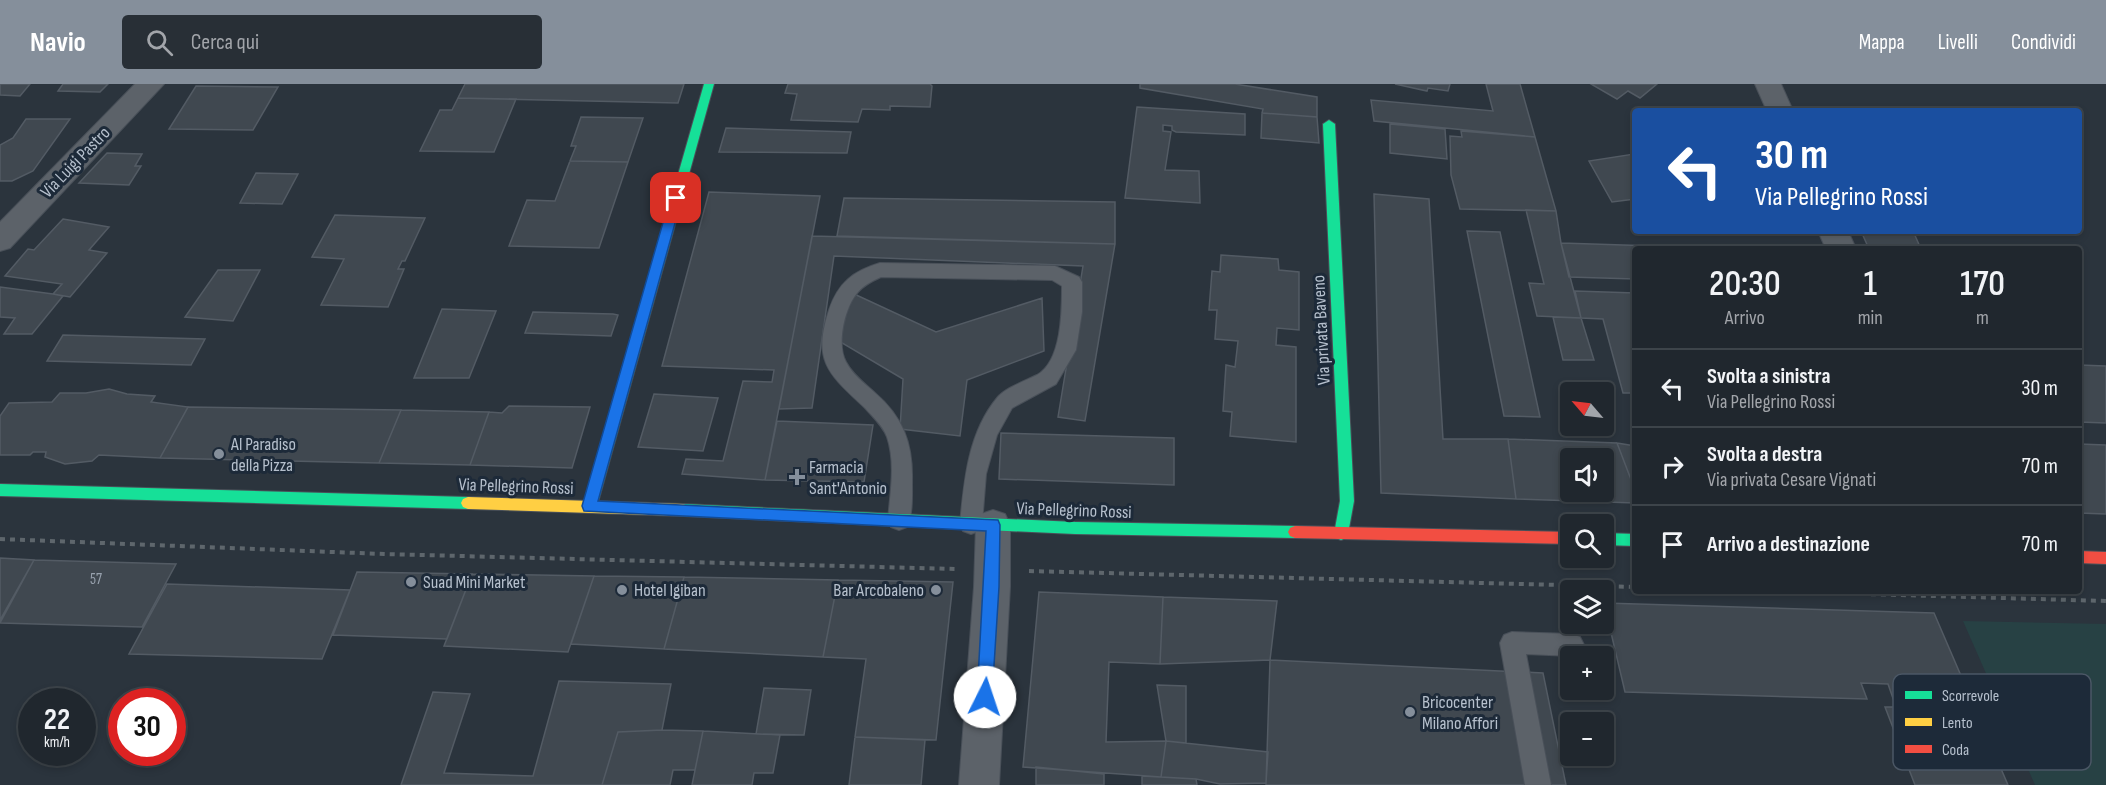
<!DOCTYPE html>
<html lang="it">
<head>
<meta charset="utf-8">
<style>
  :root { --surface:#20272e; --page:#282f36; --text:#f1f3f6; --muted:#a2a5aa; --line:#3d444a; --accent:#858f9b }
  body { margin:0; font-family:"Sofia Sans Condensed",sans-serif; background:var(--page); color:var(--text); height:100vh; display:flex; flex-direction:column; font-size:22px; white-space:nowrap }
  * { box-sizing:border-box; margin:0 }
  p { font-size:20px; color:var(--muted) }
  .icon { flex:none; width:33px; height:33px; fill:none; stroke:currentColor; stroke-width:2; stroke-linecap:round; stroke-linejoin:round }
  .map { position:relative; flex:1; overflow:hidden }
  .sheet { position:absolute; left:1632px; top:162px; width:450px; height:348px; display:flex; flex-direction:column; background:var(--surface); border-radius:6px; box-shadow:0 3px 9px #0003,0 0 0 2px var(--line) }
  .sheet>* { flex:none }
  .top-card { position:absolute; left:1632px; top:24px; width:450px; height:126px; border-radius:6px; box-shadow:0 3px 9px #0003,0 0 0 2px var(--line); background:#1a4fa0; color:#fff; overflow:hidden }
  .needle { width:39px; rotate:298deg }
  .controls { position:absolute; left:1560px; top:298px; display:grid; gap:12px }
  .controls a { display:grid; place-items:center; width:54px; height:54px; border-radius:6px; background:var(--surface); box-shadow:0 3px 9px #0003,0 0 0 2px var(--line); font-size:30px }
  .speed { position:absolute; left:18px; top:604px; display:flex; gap:12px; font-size:30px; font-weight:700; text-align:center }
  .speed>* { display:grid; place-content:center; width:78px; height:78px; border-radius:50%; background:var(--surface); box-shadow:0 3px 9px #0003,0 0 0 2px var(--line); line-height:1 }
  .speed small { font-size:15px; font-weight:400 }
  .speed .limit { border:9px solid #d22; background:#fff; color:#111 }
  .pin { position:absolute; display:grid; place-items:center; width:51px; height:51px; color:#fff; margin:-26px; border-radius:12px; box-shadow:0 3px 9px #0006 }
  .me { position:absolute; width:66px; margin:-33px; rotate:4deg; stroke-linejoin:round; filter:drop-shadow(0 0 4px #0008) }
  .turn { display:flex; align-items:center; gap:21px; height:126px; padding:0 24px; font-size:27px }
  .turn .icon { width:78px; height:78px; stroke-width:2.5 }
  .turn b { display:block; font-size:42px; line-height:51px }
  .eta { display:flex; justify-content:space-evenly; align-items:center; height:102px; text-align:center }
  .eta b { font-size:36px; font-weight:600; line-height:42px }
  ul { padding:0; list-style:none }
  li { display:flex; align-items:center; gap:18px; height:78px; padding:0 24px; border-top:2px solid var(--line) }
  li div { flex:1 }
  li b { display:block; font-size:22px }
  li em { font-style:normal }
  header { display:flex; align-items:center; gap:36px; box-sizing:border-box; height:84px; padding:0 30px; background:var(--accent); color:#fff }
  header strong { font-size:28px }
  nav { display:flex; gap:33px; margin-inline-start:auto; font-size:21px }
  .search { width:420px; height:54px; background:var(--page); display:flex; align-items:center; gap:15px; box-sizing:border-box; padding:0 21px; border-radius:6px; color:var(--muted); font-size:22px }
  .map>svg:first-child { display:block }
  .green { fill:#274144 }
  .building { fill:#404850; stroke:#535b64; stroke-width:1.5; fill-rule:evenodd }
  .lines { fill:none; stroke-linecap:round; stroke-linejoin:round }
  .lane-casing { stroke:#495059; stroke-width:2 }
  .street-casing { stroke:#495059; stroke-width:2 }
  .fast-casing { stroke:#495059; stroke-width:2 }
  .slow-casing { stroke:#495059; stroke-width:2 }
  .jam-casing { stroke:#495059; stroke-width:2 }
  .path { stroke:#5e666c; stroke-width:4; stroke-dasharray:5 5; stroke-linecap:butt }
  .lane { fill:#5c6269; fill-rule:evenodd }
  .street { fill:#5c6269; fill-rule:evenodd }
  .fast { fill:#16e098; fill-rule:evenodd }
  .slow { fill:#ffcf43; fill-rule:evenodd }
  .jam { fill:#f24e42; fill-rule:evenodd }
  .route { fill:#1a73e8; stroke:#114b97; stroke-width:1.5 }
  .poi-dot { fill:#858f9b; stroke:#1d2a39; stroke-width:2 }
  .labels { text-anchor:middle; stroke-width:6; stroke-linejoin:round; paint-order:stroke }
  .number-label { font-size:15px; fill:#98a2ae }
  .street-label { font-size:18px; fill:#b6c0cd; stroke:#1d2a39 }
  .poi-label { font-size:18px; fill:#b6c0cd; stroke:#1d2a39; text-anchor:start }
  .key { fill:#1d2a39; stroke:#4b5765; stroke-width:1.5 }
  .key-label { font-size:16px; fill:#b6c0cd }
</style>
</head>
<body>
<header>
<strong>Navio</strong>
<div class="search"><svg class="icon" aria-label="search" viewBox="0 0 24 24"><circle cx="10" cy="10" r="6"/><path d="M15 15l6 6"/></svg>Cerca qui</div>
<nav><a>Mappa</a><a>Livelli</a><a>Condividi</a></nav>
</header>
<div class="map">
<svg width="2106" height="701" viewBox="0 0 2106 701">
  <rect width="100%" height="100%" fill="#2b343d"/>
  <path class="green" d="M1963,537L2106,540V701H2035Z"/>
  <path class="building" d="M0,0H30L20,12L0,11Z
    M63,0H108L100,8L58,7Z
    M465,0H684L678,19L458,14Z
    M788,0H930L932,2L930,23L890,22V26L862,25L858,38L791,36L797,10L785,9Z
    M1140,0H1235L1317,13V33L1262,29L1263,25L1140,4Z
    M1395,0H1450L1448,7L1428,4L1427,7Z
    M1486,0H1520L1535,53L1374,37L1371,16L1493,27Z
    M1591,0H1657L1640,14L1628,7L1617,15Z
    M196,2L278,3L253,46L169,45Z
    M458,14L516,15L494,68L420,67L440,26H452Z
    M1137,23L1245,30V51L1176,48L1172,46V42L1163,41V47L1171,48L1165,86L1199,87L1200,119L1125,114Z
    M1262,29L1317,33L1319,59L1261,54Z
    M581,33L643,34L628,78L570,77L576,62H571Z
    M26,35H70L33,87L12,97H0V61L13,54Z
    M1390,40L1445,45L1447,75L1390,69Z
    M726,44L851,48L847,69L719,68Z
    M1461,47L1535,53L1556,127L1460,125L1451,91L1450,52L1462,53Z
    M107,69L142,70L135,82H141L129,101L79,99Z
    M1634,70L1635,115L1612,118L1589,77Z
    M570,77L628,78L599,164L509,162L527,116L555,117Z
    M256,89L298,90L282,120L240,119Z
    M709,108L820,112L765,396L682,390L686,375L723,377L743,297L772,298L774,286L662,282Z
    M1374,110L1429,115L1443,355H1508L1516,415L1381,409Z
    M844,114L1115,118V160L837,152Z
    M1526,126L1556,127L1561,159L1581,234L1537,232L1529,199L1544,200Z
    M335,131L425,134L405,177H402L398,185H404L388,223L321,221L344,175L312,173Z
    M63,135L109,143L89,166L107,169L70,213L53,210L62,200L5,192L28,165L34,166Z
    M1467,147L1500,148L1540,333L1504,332Z
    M1861,147H1913L1921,165H1869Z
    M812,152L1115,160L1085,337L1058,333L1083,182L834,172L812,324L779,325Z
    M1561,159L1716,164V165H1635V195L1569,193Z
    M1221,171L1278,175L1279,186L1299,188V246L1277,244L1276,261L1296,263V358L1230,352L1232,328L1223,327L1226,281L1235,283L1238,257L1215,255L1217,226H1209L1212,187L1220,188Z
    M218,186H260L233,237L185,233Z
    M0,203L53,210L63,212L32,250H4L15,234L0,233Z
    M1575,207L1635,209V309H1623L1603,235L1581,234Z
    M852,209L936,248L1042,214L1044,267L967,296L960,352L900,345L903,295L837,256Z
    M442,225L496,227L469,294H414Z
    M533,228L613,230L618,231L611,252L525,249Z
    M1553,233L1581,234L1594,276H1563Z
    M63,251L205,255L191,281L47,277Z
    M2079,281L2106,282V339L2079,338Z
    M109,305L127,310L155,312L151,318L188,323L160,374L99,371L92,377L65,380L45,373L46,368H33L30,371H0V332L9,319L52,318L60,309H86Z
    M654,310L718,314L703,367L638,363Z
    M509,322L590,323L572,384L470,381L489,328L502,329Z
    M188,323L401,326L379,379L160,374Z
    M401,326L489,328L470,381L379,379Z
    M777,337L873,341L864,398L765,396Z
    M1001,349L1174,354V401L999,395Z
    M1508,355L1617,359L1635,406V419L1516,415ZM1570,375H1604V408H1570Z
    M1617,359L1635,362V406Z
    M2079,360L2106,361V430L2079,429Z
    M0,474L34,476L0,536Z
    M34,476L176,480L142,543L0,539Z
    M357,488L472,490L447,555L333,551Z
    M472,490L594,492L568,568L444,562Z
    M594,492L684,493L664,565L571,560Z
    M684,493L838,496L823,573L664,565Z
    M838,496L953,498L936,656L855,653L866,575L823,573Z
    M167,500L350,506L322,575L129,570Z
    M1039,508L1163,513L1160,580L1109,578L1106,658L1166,657L1161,693L1023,683Z
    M1163,513L1277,517L1270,576L1160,580Z
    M1604,519L1934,529L2008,701H1915L1885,623H1896L1888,600L1861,599L1867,615L1625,608Z
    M1270,576L1543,589L1566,701H1266Z
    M559,597L671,600L662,646L618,648L602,701H401L433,608L470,610L444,689L533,692Z
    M1157,601L1186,602V659L1166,657Z
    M764,604L811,606L804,651L756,650Z
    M662,646L703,647L695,686H673L670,701H602L618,648Z
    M703,647L780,651L773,689H754L752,701H692Z
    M855,653L925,656L921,701H849Z
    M1166,657L1268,668L1266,699L1220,700L1196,695L1161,693Z
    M1036,683L1104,690V701H1036Z
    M1142,692L1196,695L1197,701H1142Z"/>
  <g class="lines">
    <g class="lane-casing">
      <path id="lane" d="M880,179L1055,182L1079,193L1082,198V228L1076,266L1056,300L1012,324L997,351L986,390L982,440L979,447L971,450L963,447L960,440C964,397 968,349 997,314C1005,304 1025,297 1037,291C1062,277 1062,227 1062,202L1052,196L881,193C872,197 864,201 858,208C845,222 836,260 846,278C852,290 864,299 874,308C903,333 913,359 912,397C912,412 913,430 907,443L899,446L891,443L888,436C890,410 896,379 887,353C883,342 873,333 865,324C829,290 812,278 829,226C838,199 853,187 880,179Z
        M1512,548L1572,550L1580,553L1584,561L1580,569L1572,572L1526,570L1551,701H1525L1500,559L1504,551Z"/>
    </g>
    <g class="street-casing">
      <path id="street" d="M135,0H164L10,164L0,167V138Z
        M1755,0H1781L1793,27H1767Z
        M1818,147H1848L1856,165H1826Z
        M993,426L1005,430L1010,441V503L999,701H959L974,503L976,441L981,430Z"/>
    </g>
    <g class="fast-casing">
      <path id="fast" d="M704,0H714L597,422L595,426L590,428L585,426L583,422Z
        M1329,36L1335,40L1354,417L1348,450L1346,454L1341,456L1336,454L1334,450L1340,417L1323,40Z
        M0,400L468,413L473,415L475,419L473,423L468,425L0,412Z
        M683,420L1075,438L1295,442L1300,444L1302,448L1300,452L1295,454L1075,450L683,432L678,430L676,426L678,422Z
        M1604,449L1635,450V462L1604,461Z"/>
    </g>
    <g class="slow-casing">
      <path id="slow" d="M468,413L683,420L688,422L690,426L688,430L683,432L468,425L463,423L461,419L463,415Z"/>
    </g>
    <g class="jam-casing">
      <path id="jam" d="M1295,442L1570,448V460L1295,454L1290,452L1288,448L1290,444Z
        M2079,467L2106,468V480L2079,479Z"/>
    </g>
    <path class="path" d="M0,455L384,470L956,485
      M1029,487L1635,503
      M1761,507L2106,517"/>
    <use href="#lane" class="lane"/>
    <use href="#street" class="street"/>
    <use href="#fast" class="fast"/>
    <use href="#slow" class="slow"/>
    <use href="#jam" class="jam"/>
  </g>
  <path class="route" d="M676,110L682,114L598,417L998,436L1000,441L999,503L992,613L990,618L985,621L979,618L977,613L986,447L584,427L582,422L670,114Z"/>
  <g class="poi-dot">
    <circle cx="219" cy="370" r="6"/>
    <path d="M794 384h6v6h6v6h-6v6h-6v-6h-6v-6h6z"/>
    <circle cx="411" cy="498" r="6"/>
    <circle cx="622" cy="506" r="6"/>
    <circle cx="936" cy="506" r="6"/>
    <circle cx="1410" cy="628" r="6"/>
  </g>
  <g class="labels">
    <g class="number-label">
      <text x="96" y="500">57</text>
    </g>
    <g class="street-label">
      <text transform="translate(75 78) rotate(-46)" y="6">Via Luigi Pastro</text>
      <text transform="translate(1321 246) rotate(-93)" y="6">Via privata Baveno</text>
      <text transform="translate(516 402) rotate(2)" y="6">Via Pellegrino Rossi</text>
      <text transform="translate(1074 426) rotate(2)" y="6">Via Pellegrino Rossi</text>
    </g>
    <g class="poi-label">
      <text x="231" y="366">Al Paradiso<tspan x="231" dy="21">della Pizza</tspan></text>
      <text x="809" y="389">Farmacia<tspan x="809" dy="21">Sant'Antonio</tspan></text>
      <text x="423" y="504">Suad Mini Market</text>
      <text x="634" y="512">Hotel Igiban</text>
      <text x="924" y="512" text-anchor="end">Bar Arcobaleno</text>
      <text x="1422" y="624">Bricocenter<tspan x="1422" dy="21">Milano Affori</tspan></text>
    </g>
  </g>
  <rect x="1893" y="590" width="198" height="96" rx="9" class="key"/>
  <rect x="1905" y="607" width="27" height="8" fill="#16e098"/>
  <rect x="1905" y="634" width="27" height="8" fill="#ffcf43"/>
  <rect x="1905" y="661" width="27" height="8" fill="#f24e42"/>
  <g class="key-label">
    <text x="1942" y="617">Scorrevole</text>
    <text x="1942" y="644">Lento</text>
    <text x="1942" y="671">Coda</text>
  </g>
</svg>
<div class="controls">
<a><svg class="needle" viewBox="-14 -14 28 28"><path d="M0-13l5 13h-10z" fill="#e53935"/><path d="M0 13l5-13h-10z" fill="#a2a5aa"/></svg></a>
<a><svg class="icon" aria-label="sound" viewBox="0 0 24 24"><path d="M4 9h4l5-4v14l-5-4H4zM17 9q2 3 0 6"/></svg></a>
<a><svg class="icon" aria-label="search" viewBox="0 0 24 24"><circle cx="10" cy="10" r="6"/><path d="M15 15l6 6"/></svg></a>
<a><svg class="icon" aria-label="layers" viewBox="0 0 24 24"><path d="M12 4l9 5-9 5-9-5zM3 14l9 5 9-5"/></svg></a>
<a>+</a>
<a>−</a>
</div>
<div class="speed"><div>22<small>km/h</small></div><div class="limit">30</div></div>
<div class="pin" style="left:676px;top:114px;background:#d93025"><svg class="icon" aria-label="arrive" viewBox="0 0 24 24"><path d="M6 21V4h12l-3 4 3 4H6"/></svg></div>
<svg class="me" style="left:985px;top:613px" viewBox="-20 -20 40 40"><circle r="19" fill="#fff"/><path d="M0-13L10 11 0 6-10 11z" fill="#1a73e8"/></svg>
<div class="top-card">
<div class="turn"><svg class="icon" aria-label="left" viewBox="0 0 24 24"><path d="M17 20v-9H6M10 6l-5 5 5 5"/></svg><div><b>30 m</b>Via Pellegrino Rossi</div></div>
</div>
<section class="sheet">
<div class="eta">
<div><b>20:30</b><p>Arrivo</p></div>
<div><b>1</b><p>min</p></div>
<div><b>170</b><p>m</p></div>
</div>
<ul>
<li><svg class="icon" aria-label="left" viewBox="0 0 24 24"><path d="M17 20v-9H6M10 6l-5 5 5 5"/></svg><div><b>Svolta a sinistra</b><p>Via Pellegrino Rossi</p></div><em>30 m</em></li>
<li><svg class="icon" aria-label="right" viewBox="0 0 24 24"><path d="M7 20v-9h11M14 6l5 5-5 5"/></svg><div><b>Svolta a destra</b><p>Via privata Cesare Vignati</p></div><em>70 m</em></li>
<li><svg class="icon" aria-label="arrive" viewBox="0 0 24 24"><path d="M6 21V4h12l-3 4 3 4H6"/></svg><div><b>Arrivo a destinazione</b></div><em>70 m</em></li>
</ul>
</section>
</div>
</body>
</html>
